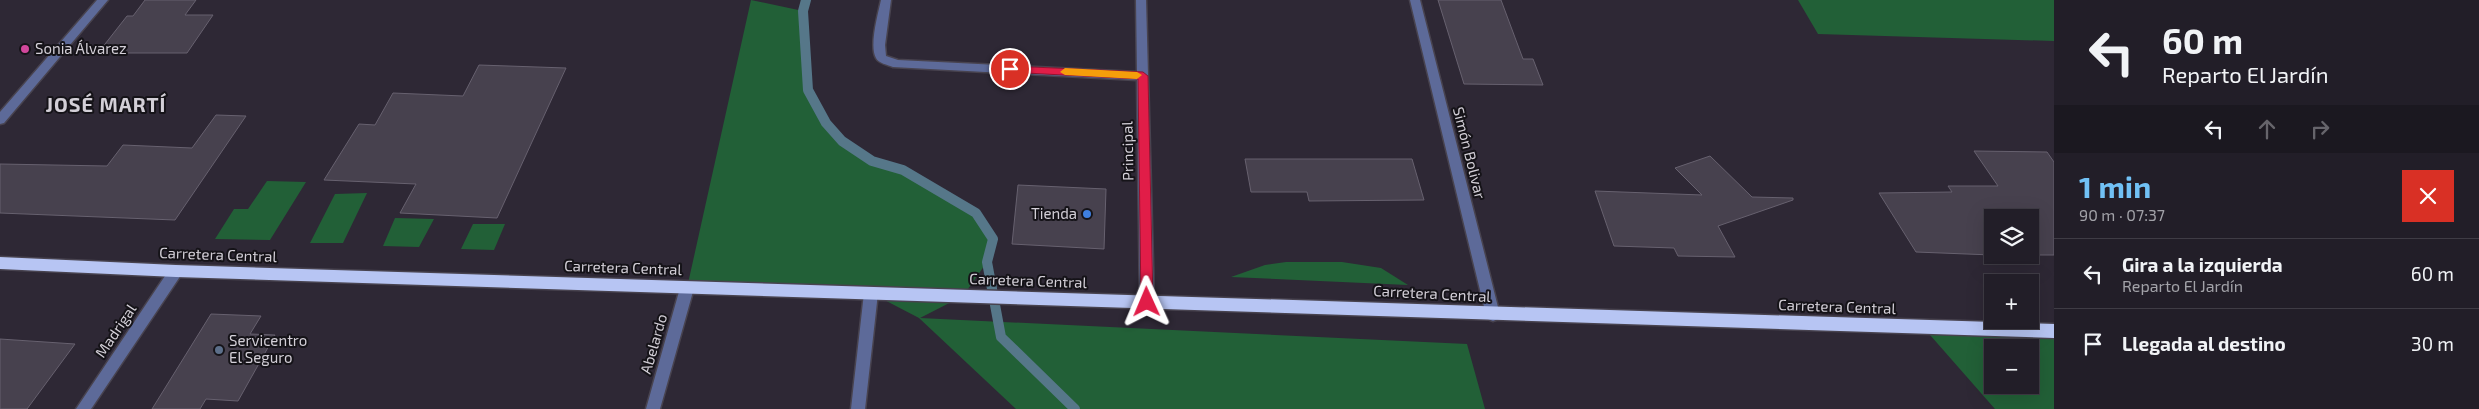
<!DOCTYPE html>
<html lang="es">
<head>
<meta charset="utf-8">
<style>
  :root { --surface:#221e28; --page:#2e2b34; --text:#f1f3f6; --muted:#a2a2a8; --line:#3f3c45; --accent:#71c1f5 }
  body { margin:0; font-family:"Exo 2",sans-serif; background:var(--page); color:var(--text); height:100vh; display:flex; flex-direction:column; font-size:19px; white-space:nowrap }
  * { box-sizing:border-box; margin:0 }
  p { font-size:16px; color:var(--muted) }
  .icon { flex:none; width:28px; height:28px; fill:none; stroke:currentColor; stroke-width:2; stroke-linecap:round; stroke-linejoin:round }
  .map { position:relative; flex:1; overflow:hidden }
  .details { display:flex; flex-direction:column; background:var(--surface); width:425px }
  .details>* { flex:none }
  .guide { background:#221e28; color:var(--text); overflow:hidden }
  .controls { position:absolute; left:1984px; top:209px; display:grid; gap:10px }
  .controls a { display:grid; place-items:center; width:55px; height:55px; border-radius:0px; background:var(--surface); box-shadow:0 5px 20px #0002,0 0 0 1px var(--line); font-size:25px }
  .pin { position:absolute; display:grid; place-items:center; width:42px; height:42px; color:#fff; margin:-21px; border:2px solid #fff; border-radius:50%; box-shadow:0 1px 5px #0007 }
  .me { position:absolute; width:55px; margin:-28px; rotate:359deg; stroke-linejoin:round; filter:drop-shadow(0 0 4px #0008) }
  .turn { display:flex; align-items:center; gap:18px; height:105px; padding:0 25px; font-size:22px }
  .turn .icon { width:65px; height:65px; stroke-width:2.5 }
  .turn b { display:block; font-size:35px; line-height:42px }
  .lanes { display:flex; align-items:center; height:48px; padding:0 25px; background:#0003; justify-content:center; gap:25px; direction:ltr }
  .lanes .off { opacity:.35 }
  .round { display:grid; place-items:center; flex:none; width:52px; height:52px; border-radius:0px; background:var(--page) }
  .overview { display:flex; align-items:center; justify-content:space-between; height:85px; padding:0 25px }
  h1 { font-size:30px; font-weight:700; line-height:38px; color:var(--accent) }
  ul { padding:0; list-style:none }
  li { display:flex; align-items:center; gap:15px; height:70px; padding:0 25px; border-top:1px solid var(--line) }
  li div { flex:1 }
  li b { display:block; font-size:19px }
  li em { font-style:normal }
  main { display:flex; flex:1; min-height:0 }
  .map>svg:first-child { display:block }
  .green { fill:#226037; fill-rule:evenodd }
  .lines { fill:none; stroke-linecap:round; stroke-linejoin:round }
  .stream { stroke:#567789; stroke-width:10 }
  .building { fill:#47414e; stroke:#67616f }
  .minor-casing { stroke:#48434f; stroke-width:3 }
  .highway-casing { stroke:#48434f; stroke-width:3 }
  .minor { fill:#5d6a99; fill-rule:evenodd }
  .highway { fill:#b7c5f3; fill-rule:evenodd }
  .route { fill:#e11d48; stroke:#92132f }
  .slow { fill:#f59e0b }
  .hotel-dot { fill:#d1479c; stroke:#151318; stroke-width:2 }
  .shop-dot { fill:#3f7fe0; stroke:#151318; stroke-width:2 }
  .service-dot { fill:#5c6f8a; stroke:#151318; stroke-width:2 }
  .labels { text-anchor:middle; stroke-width:4; stroke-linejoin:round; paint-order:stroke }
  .poi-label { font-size:15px; fill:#d3cfd7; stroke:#151318; text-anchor:start }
  .street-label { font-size:15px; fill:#d3cfd7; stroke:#151318 }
  .district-label { font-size:20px; font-weight:bold; letter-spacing:1px; fill:#d3cfd7; stroke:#151318 }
</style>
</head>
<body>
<main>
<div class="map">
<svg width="2054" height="409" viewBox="0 0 2054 409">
  <rect width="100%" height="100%" fill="#2e2835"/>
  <path class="green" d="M751,0L803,11L808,90L842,141L872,161L903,170L976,213L993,239L987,262L963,296L920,318L1467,344L1485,409H1016L919,318L871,293L687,288Z
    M1798,0H2054V41L1818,34Z
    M267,181L306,182L270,240L215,239L234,209H248Z
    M367,193L343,243H310L335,194Z
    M395,218L434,219L419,247L383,246Z
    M473,224H505L494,250L461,249Z
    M1286,262H1342L1381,268L1408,285L1231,277L1265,265Z
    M1923,327L2054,331V409H1995ZM1992,348H2030V385H1992Z"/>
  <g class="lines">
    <path class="stream" d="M806,0L803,11L808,90L826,123L842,141L872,161L903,170L976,213L993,239L987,262L1001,337L1075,409"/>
  </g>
  <path class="building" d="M145,0H196L185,15H213L187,53H98L127,16H133Z
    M1438,0H1501L1523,59H1533L1543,85L1464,84Z
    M479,65L566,68L497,218L400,213L416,184L324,180L359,124L375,125L393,93L463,96Z
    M216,115L246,116L175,220L0,213V164L107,166L123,145L192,148Z
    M1974,151L2047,152L2054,162V255H2030V218H1992V255L1916,252L1879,193L1952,192L1948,186H1998Z
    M1710,156L1752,197L1793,198V200L1718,226L1735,257L1678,256L1674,248L1614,246L1595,191L1702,195L1675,168Z
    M1245,159H1412L1424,200L1309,201L1307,192H1251Z
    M1018,185L1106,189L1104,249L1012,244Z
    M211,314L261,316L250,334L275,335L238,401L206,399L200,409H152Z
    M0,339L75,344L27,409H0Z"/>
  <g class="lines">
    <g class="minor-casing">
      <path id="minor" d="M97,0H108L4,123L0,124V112Z
        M881,0H891L885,45L886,56L898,60L1137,72L1136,0H1146L1154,302L1152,306L1147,308L1142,306L1140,302L1137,80L893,67C888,65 878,63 876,58C869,46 878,14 881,0Z
        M1410,0H1420L1500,315L1498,319L1493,321L1488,319L1486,315Z
        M176,266L181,267L183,271L181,275L91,409H76L171,267Z
        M687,283L692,284L694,288L660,409H646L680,288L682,284Z
        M871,288L876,289L878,293L865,409H851L864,293L866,289Z"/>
    </g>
    <g class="highway-casing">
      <path id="highway" d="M0,257L176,265L2054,324V338L176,277L0,269Z"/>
    </g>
    <use href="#minor" class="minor"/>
    <use href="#highway" class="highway"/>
  </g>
  <path class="route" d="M1010,66L1143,72L1148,76L1153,302L1152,305L1147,307L1141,302L1138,79L1007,72V67Z"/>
  <path class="slow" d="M1065,68L1137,72L1142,75L1137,79L1065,75L1060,72Z"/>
  <circle class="hotel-dot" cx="25" cy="49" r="5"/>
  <circle class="shop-dot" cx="1087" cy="214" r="5"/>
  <circle class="service-dot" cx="219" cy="350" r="5"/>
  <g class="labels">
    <g class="poi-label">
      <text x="35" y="54">Sonia Álvarez</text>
      <text x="1077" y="219" text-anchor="end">Tienda</text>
      <text x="229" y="346">Servicentro<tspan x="229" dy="17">El Seguro</tspan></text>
    </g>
    <g class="street-label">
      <text transform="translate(1128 151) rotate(-91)" y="5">Principal</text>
      <text transform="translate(1469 153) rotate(76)" y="5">Simón Bolivar</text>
      <text transform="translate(218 255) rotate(2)" y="5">Carretera Central</text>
      <text transform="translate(623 268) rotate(2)" y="5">Carretera Central</text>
      <text transform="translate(1028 281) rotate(2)" y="5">Carretera Central</text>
      <text transform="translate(1432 294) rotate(3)" y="5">Carretera Central</text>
      <text transform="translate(1837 307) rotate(2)" y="5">Carretera Central</text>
      <text transform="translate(116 331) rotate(-56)" y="5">Madrigal</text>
      <text transform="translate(654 344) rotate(-74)" y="5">Abelardo</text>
    </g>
    <g class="district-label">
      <text x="106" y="112">JOSÉ MARTÍ</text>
    </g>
  </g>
</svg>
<div class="controls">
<a><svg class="icon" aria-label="layers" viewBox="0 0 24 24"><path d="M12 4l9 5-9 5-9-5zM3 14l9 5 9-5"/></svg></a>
<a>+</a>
<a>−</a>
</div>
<div class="pin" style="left:1010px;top:69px;background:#d93025"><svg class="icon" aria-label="arrive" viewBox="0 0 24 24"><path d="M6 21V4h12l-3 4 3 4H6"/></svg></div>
<svg class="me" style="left:1147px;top:302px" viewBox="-20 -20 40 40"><path d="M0-17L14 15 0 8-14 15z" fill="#e11d48" stroke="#fff" stroke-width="4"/></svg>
</div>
<section class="details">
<div class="guide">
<div class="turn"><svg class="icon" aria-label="left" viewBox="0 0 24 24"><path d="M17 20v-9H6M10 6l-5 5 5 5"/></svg><div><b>60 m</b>Reparto El Jardín</div></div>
<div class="lanes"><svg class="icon" aria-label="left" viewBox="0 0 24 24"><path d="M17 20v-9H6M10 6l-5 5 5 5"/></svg><svg class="icon off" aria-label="ahead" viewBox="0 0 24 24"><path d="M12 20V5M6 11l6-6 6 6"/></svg><svg class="icon off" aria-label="right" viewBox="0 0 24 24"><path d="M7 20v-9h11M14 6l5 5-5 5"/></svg></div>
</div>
<div class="overview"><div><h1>1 min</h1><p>90 m · 07:37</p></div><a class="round" style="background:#d93025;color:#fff"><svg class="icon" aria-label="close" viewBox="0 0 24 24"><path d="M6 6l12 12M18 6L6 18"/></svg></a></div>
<ul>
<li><svg class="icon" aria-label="left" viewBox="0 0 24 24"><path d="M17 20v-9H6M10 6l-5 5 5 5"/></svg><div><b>Gira a la izquierda</b><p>Reparto El Jardín</p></div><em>60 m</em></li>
<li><svg class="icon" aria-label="arrive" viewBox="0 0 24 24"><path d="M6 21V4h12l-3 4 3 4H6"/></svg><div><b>Llegada al destino</b></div><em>30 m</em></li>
</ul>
</section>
</main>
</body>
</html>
